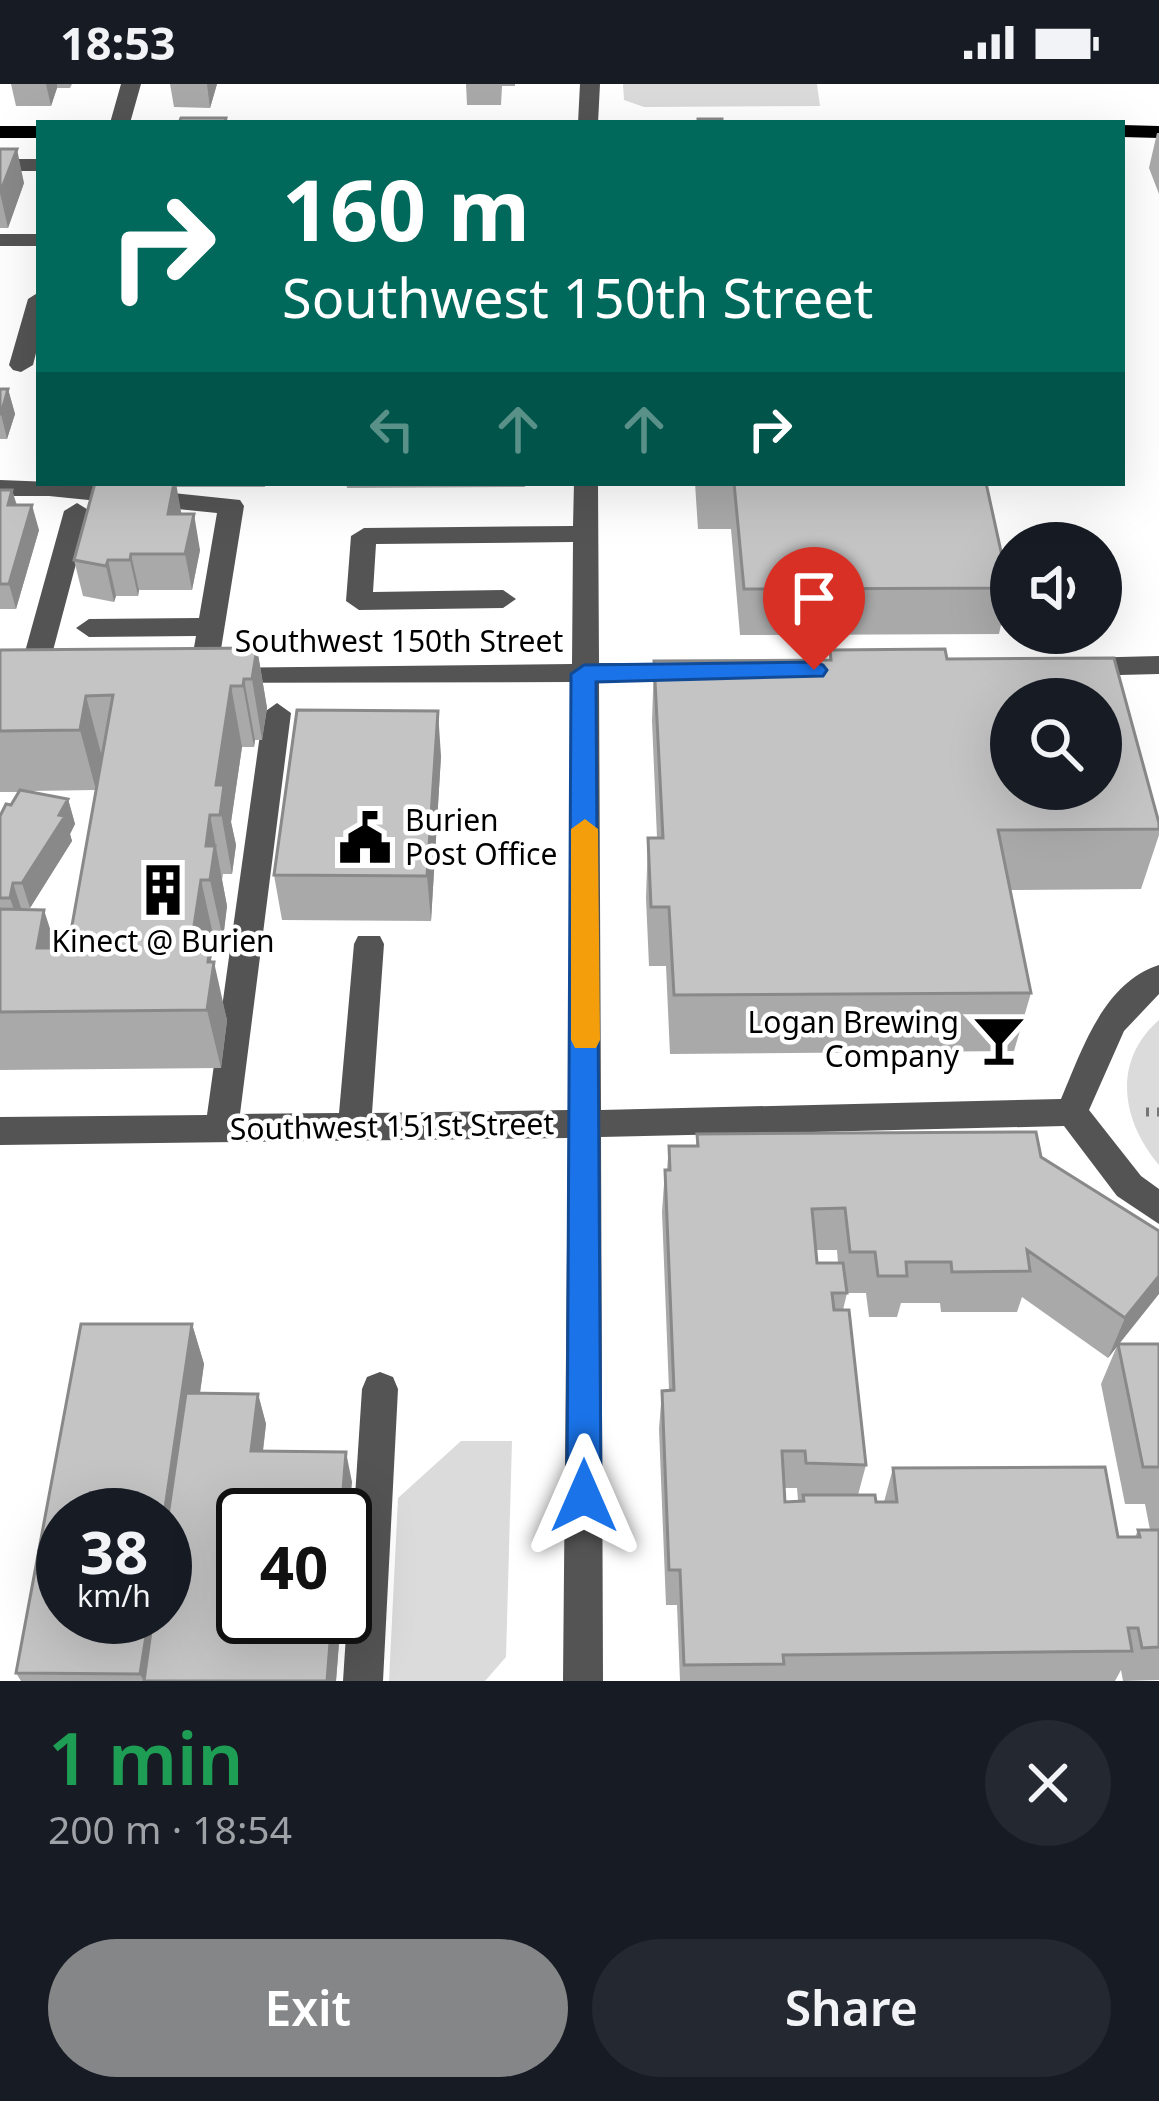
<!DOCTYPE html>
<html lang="en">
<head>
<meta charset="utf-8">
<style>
  :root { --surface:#171b24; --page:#242831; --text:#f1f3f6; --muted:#9ea1a6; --accent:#858687 }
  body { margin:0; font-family:"Noto Sans",sans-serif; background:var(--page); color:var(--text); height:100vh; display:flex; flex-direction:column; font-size:45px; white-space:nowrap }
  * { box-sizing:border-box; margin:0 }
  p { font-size:39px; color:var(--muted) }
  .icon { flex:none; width:66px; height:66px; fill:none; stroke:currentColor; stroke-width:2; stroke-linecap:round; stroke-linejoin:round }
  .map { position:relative; height:1597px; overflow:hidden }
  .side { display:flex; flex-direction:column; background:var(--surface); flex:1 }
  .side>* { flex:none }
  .hud { position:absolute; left:36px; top:36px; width:1089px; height:366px; border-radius:0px; box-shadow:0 12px 48px #0002; background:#00695c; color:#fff; overflow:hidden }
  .tools { position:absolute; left:990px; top:438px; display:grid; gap:24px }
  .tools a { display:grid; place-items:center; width:132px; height:132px; border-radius:50%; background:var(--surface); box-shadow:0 12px 48px #0002; font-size:60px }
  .speed { position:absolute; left:36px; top:1404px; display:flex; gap:24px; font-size:60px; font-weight:700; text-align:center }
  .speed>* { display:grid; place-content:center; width:156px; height:156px; border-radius:50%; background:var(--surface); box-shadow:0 12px 48px #0002; line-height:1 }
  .speed small { font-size:30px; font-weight:400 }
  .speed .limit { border:6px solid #111; border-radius:18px; background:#fff; color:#111 }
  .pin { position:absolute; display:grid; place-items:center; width:102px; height:102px; color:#fff; margin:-123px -51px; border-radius:50% 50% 50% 0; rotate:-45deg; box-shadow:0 0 12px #0007 }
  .pin .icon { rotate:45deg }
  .me { position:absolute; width:132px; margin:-66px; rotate:0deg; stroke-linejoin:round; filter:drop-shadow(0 0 9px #0008) }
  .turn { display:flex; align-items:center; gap:42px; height:252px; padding:0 48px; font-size:54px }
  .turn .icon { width:156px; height:156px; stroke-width:2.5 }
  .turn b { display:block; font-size:84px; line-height:102px }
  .lanes { display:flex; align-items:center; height:114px; padding:0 48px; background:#0003; justify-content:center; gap:60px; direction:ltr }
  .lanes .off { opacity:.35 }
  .round { display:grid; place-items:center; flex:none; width:126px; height:126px; border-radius:63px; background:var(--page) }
  .overview { display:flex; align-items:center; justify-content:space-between; height:204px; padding:0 48px }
  h1 { font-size:72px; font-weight:600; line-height:90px; color:#1e9e55 }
  .primary-button { display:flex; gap:24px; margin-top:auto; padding:24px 48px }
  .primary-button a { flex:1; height:138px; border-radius:72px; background:var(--accent); color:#fff; font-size:48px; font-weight:600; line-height:138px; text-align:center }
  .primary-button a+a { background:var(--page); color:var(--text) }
  .status { display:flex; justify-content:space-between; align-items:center; height:84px; padding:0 60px; background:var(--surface); direction:ltr }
  .status svg { height:33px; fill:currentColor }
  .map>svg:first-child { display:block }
  .green { fill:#dbdbdb }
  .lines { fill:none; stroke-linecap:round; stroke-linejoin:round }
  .path { stroke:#767676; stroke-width:9; stroke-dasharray:3 8; stroke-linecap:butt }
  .minor { fill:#545454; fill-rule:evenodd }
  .major { fill:#000; fill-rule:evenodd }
  .wall { fill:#a9a9a9; fill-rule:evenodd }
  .shaded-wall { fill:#898989 }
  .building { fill:#c4c4c4; stroke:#898989; stroke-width:3; fill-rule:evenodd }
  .route { fill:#1a73e8; stroke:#114b97; stroke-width:3 }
  .slow { fill:#f59e0b }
  .labels { text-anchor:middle; stroke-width:9; stroke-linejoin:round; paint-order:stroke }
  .street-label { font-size:30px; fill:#000; stroke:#fff }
  .poi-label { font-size:30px; fill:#000; stroke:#fff; text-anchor:start }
</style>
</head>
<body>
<div class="status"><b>18:53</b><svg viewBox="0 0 49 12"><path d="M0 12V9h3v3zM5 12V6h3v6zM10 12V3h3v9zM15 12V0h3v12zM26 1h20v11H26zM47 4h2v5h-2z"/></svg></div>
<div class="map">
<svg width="1159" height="1597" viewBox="0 0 1159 1597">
  <rect width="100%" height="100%" fill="#fff"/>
  <path class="green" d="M623,0H817L820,22L644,23L624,16Z
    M1159,936V1081C1121,1036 1112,977 1159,936Z
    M461,1357H512L506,1573L485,1597H389L398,1414Z"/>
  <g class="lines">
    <path class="path" d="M1146,1028H1159"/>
    <path class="minor" d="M121,0H141L130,39H110Z
      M580,0H600L598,39H578Z
      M0,75H39V87H0Z
      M0,150H39V162H0Z
      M39,208V257L33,281L21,288L13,286L9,281L28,215Z
      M0,396L77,399L240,416L244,422L218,584L572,580L573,458L376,460L373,508L503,506L516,515L503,524L359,526L346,517L351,452L364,444L573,442L574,399H598L599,579H690L704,588L690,597L599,598L601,1026L1061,1015C1082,966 1103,899 1159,881V910L1124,947L1089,1026L1141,1092L1159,1105V1140L1117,1112L1064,1042L601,1053L603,1597H563L568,1054L0,1061V1033L207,1031L263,629L277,619L291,629L240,1030L339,1029L354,860L358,852H380L384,860L372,1029L568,1026L572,598L193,599L189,592L196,552L89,553L76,544L89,535L199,534L217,429L49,412H0Z
      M77,419L90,427L46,593L32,602L18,593L64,427Z
      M1159,572V590L1080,592L1066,583L1080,574Z
      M380,1288L393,1293L398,1305L383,1597H343L362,1305L367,1293Z"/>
    <path class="major" d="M1122,41L1159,42V54L1122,53Z
      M0,42H39V54H0Z"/>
  </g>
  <path class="wall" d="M11,0H72L70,4H57L51,22H16Z
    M170,0H217L210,24L174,23Z
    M466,0H515V2H502L501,21H467Z
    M1157,49H1159V110L1149,84Z
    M0,65L24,99L8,144H0Z
    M0,305H8L15,330L7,355H0Z
    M92,399H265V403H176L181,430L200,466L192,506H139L138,512H116L114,518L83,512L74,476L94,403Z
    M346,399H525V403L347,404Z
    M695,399H986L1009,504L999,550L740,551L731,445H698Z
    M0,406H12L17,421L39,446L16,525H0Z
    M257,564L267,624L262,656H255L254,663H242L231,738L236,761L232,790H223L222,796L227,822L223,855H214L211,876L227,936L221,984L0,986V732L11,721L19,708H0V566ZM96,706L68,864H56L21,826V824H30L72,757L70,750L75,740L68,715L29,707Z
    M830,566L947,575L1159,739V751L1141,805L1010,806L1031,909L1014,967L670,970L666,882H649L646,814L648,754H657L652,637L654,577L829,576Z
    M441,672L431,837L282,836L274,791Z
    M697,1050L1041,1073L1159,1147L1119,1260H1159V1596L1123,1597L1121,1586L1115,1597H680L677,1521H666L659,1345L662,1307L669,1306L662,1128L665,1086H667L669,1062H696ZM816,1166H837L838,1179H817ZM847,1209H866L869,1233H897L901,1219H940L941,1228H1017L1022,1213L1108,1274L1117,1262L1101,1300L1125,1420H1145L1150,1446H1138L1135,1453H1118L893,1384L884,1418H876L858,1411L866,1381L843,1226ZM784,1404H797L798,1416L802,1418H785Z
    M192,1240L204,1280L200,1309L258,1310L266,1340L263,1368L352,1398L243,1533H341L336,1597H21L16,1589Z"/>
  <path class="shaded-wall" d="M46,0H57V4L51,22Z
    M207,0H217L210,24Z
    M17,65L24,99L8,144L0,109Z
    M8,305L15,330L7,355L1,330Z
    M174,399H176L182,433L168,430Z
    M12,406L19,430L8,421Z
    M32,421L39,446L16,525L9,500Z
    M194,430L200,466L192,506L185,470Z
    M131,470L139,506L138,512L130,476Z
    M108,476L116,512L114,518L106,482Z
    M257,564L267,624L262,656L252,595Z
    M244,595L255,656L254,663L243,602Z
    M231,602L242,663L231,738L236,761L232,790L216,701Z
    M86,612L102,673L96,706L80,646Z
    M438,627L441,672L431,837L427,792Z
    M68,715L75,740L70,750L72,757L30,824L22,799Z
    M210,731L227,822L223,855L210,796L206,762Z
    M201,796L214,855L211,876L213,885L214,878L227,936L221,984L207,926L209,886L204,927L190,868Z
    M13,799L21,824L18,838L10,814Z
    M44,826L63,885L37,864Z
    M1159,1192V1210L1108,1274L1125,1234Z
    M192,1240L204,1280L159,1597H144L140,1590L149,1533H165L164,1431Z
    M258,1310L266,1340L259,1397L251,1367Z
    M346,1368L352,1398L345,1485V1431H341Z
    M332,1533H341L336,1597H327Z"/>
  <path class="building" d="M181,34H226L225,39H179Z
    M698,35H722V39H698Z
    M0,65H17L0,109Z
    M0,305H8L1,330H0Z
    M95,399H174L168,430H194L185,470H131L130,476H108L106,482L74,476Z
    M734,399H986L1009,504L744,505Z
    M0,406H12L8,421H32L9,500H0Z
    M257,564L252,595H244L243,602H231L216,701H224L220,731H210L206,762H215L210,796H201L190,868H209L208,878H214L207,926L0,928V825L44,826L37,864H68L113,611L86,612L80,646L0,647V566Z
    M945,565L947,575L1114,574L1159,739V745L998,746L1031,909L674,911L669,823H651L648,754H663L654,577L831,576L830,566ZM1011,615H1101V705H1011Z
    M297,626L438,627L427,792L274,791Z
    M20,706L68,715L59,731L65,732L22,799H13L10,814H0V732L6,720L11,721Z
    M1036,1048L1041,1073L1159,1147V1192L1125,1234L1027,1166L1030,1187L952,1188L951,1178H906L907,1192H878L875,1168H850L845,1124L812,1125L817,1179H843L847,1209H832L834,1226H849L866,1381L806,1379L805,1367H782L785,1418L804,1417L803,1411H875L876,1418H897L893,1384L1105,1383L1118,1453H1140L1138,1446H1159V1563L1142,1564L1138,1544H1128L1132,1567L783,1571L784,1580L684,1581L680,1486H669L662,1307L674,1306L665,1086H670L669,1062H698L697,1050Z
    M81,1240H192L164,1431H63V1533H149L140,1590L16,1589Z
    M1118,1260H1159V1383H1143Z
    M186,1309L258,1310L251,1367L346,1368L341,1431H243V1533H332L327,1597H144L153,1533H165V1452Z"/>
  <path class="route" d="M814,578L823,581L827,586L823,592L596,598L601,1412L596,1424L584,1428L572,1424L567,1412L571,590L584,581Z"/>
  <path class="slow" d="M585,735L598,745L600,956L596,964H575L571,956V745Z"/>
  <defs>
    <g id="civic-bare" transform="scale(4.14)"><path d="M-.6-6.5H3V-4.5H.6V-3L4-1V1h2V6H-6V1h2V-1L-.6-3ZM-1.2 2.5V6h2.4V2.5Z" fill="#000" stroke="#fff" stroke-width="2.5" paint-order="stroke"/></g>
    <g id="building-bare" transform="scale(4.14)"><path d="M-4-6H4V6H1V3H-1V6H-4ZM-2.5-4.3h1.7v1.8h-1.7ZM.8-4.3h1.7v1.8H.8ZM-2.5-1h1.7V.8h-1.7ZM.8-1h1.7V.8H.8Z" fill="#000" stroke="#fff" stroke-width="2.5" paint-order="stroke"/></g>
    <g id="bar-bare" transform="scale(4.14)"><path d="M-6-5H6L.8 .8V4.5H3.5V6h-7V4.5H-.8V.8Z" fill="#000" stroke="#fff" stroke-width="2.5" paint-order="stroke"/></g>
  </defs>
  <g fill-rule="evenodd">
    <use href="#civic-bare" x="365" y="754"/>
    <use href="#building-bare" x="163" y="806"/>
    <use href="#bar-bare" x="999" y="956"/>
  </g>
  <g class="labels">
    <g class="street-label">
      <text x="399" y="568">Southwest 150th Street</text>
      <text transform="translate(392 1043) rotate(-1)" y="10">Southwest 151st Street</text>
    </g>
    <g class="poi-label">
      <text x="405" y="747">Burien<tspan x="405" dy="34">Post Office</tspan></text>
      <text x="163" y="868" text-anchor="middle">Kinect @ Burien</text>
      <text x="959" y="949" text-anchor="end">Logan Brewing<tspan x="959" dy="34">Company</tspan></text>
    </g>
  </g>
</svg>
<div class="tools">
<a><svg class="icon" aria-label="sound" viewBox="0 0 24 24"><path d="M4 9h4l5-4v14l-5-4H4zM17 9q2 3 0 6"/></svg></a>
<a><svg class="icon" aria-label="search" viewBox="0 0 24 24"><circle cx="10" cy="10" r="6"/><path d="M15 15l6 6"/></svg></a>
</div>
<div class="speed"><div>38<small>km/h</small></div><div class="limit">40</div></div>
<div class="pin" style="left:814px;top:586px;background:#d93025"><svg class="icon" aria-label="arrive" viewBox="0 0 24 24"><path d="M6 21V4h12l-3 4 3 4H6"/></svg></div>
<svg class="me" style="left:584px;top:1412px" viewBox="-20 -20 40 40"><path d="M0-17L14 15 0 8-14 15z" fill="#1a73e8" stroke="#fff" stroke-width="4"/></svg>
<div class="hud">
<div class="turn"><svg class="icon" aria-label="right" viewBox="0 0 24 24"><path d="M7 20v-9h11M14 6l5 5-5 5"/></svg><div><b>160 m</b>Southwest 150th Street</div></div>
<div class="lanes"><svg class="icon off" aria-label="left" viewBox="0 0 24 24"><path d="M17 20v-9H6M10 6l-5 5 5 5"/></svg><svg class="icon off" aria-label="ahead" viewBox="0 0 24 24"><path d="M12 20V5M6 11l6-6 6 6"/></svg><svg class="icon off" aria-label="ahead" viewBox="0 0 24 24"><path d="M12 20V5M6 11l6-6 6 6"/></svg><svg class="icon" aria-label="right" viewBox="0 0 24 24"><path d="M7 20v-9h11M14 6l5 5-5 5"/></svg></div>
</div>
</div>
<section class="side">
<div class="overview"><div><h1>1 min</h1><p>200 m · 18:54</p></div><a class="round"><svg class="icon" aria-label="close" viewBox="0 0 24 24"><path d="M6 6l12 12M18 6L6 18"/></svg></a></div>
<div class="primary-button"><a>Exit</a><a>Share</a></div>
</section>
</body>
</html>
